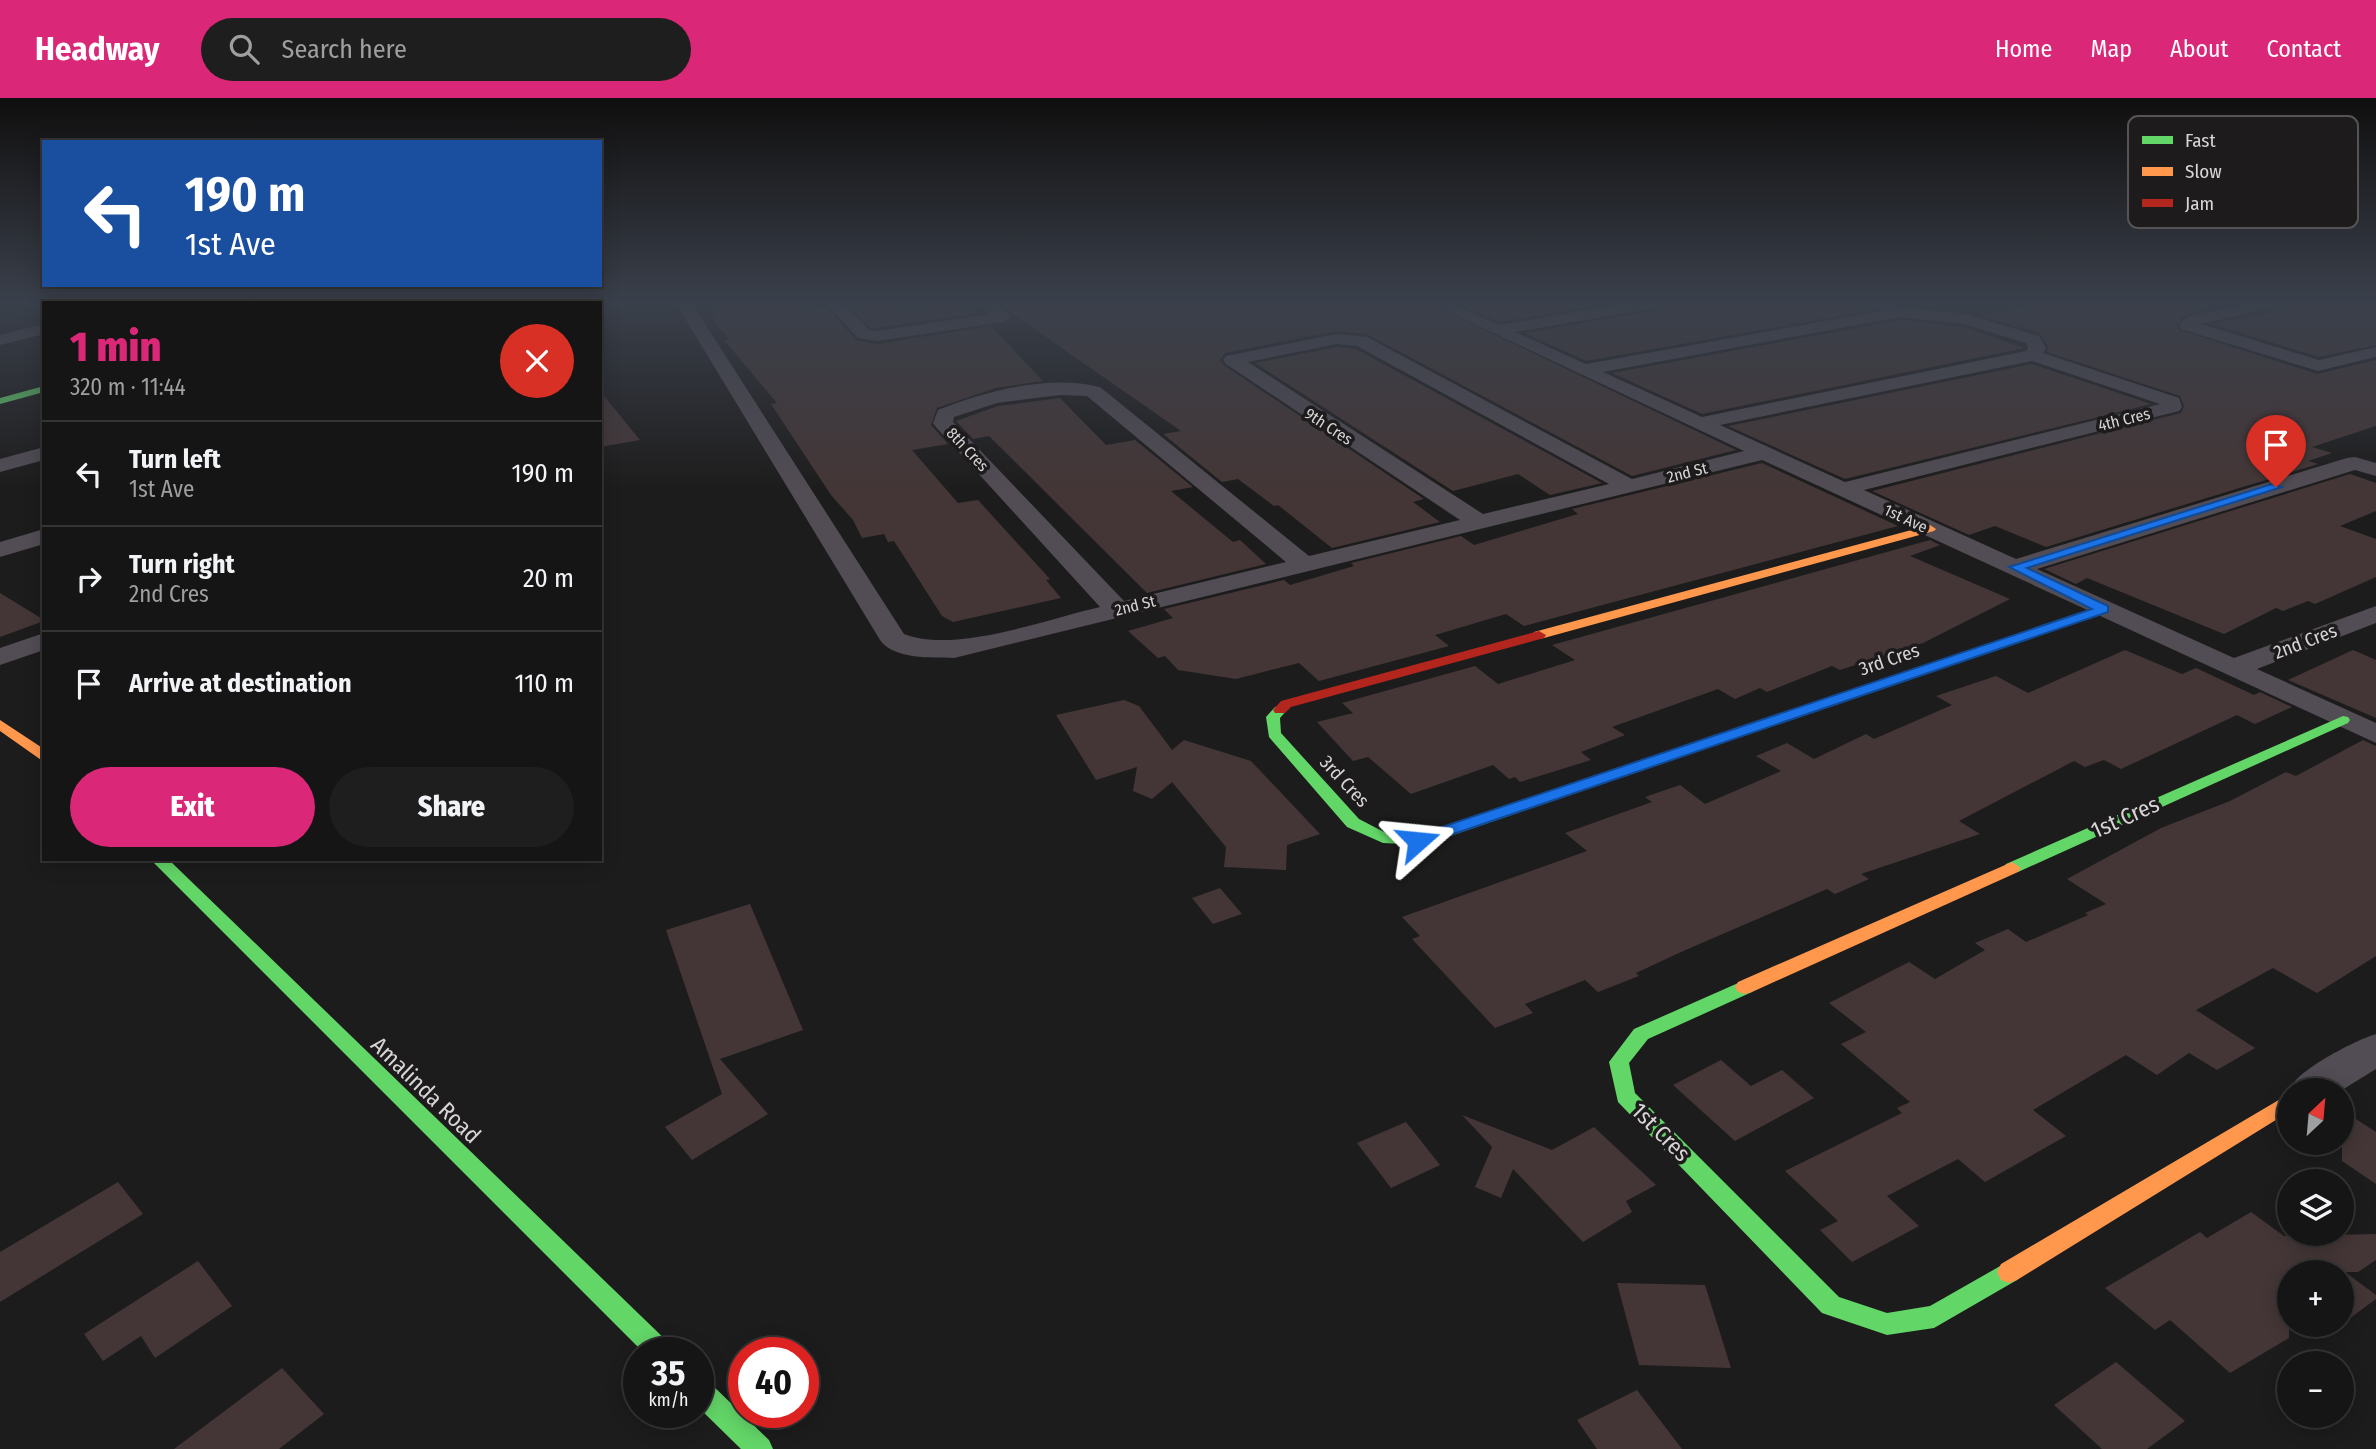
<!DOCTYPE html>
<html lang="en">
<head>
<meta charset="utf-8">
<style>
  :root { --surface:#161515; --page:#1f1e1e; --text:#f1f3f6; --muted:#9e9fa0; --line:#353434; --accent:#db2777 }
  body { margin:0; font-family:"Fira Sans Condensed",sans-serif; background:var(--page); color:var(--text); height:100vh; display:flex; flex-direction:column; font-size:26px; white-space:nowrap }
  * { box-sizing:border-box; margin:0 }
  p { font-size:23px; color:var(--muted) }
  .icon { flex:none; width:38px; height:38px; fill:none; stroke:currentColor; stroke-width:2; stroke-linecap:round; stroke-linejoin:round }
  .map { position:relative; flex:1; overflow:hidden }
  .details { position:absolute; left:42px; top:203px; width:560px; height:560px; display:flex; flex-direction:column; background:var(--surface); border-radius:0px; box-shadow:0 4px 18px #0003,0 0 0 2px var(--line) }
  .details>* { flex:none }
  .top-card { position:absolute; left:42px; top:42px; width:560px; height:147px; border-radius:0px; box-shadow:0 4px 18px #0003,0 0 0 2px var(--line); background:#1a4fa0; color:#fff; overflow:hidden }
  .needle { width:46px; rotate:26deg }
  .buttons { position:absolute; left:2277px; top:980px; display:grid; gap:14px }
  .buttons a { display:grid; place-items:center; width:77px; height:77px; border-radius:50%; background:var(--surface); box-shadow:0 4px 18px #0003,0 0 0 2px var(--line); font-size:35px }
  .speed { position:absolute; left:623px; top:1239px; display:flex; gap:14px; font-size:35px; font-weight:700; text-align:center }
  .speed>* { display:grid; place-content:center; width:91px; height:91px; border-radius:50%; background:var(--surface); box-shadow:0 4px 18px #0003,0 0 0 2px var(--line); line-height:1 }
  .speed small { font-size:18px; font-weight:400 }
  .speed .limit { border:10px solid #d22; background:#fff; color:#111 }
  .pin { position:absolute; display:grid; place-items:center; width:60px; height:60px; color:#fff; margin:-72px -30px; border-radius:50% 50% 50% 0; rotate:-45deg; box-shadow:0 0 7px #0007 }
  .pin .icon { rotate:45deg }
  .me { position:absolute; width:77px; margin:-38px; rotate:72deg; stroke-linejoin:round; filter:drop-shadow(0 0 5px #0008) }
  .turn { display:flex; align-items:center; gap:24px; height:147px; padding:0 28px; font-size:32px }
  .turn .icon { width:91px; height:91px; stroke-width:2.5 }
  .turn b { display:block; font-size:49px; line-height:60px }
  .round { display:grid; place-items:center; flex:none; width:74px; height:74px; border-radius:37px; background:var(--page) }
  .summary { display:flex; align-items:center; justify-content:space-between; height:119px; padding:0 28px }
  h1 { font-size:42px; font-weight:800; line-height:52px; color:var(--accent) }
  .primary-button { display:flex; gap:14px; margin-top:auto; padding:14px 28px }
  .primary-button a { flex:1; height:80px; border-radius:42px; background:var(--accent); color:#fff; font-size:28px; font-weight:800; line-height:80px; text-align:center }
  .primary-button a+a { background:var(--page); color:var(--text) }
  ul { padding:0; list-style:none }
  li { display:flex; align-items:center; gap:21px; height:105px; padding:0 28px; border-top:2px solid var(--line) }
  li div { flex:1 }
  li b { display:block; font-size:26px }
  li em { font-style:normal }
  header { display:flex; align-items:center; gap:42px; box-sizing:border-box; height:98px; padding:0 35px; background:var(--accent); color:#fff }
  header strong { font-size:33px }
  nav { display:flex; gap:38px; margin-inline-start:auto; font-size:24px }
  .search { width:490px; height:63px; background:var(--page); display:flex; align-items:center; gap:18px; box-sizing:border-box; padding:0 24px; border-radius:38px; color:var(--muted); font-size:26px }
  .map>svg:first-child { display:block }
  .building { fill:#443636 }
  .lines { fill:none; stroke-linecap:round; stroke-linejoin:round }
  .street { fill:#524c54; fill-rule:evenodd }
  .fast { fill:#63d668; fill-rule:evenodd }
  .slow { fill:#ff974d; fill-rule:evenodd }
  .jam { fill:#b3261e; fill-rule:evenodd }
  .route { fill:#1a73e8; stroke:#114b97; stroke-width:2 }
  .labels { text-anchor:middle; stroke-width:7; stroke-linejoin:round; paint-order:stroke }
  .far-street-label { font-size:16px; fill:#d7d5d6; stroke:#1e1b1c }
  .street-label { font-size:19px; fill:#d7d5d6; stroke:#1e1b1c }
  .near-street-label { font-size:23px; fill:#d7d5d6; stroke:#1e1b1c }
  .key { fill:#1e1b1c; stroke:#565354; stroke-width:2 }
  .key-label { font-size:19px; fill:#d7d5d6 }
</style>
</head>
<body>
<header>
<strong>Headway</strong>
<div class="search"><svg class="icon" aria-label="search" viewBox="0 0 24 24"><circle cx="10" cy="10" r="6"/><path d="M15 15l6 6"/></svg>Search here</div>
<nav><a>Home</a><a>Map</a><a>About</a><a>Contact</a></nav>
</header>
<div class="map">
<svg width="2376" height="1351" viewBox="0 0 2376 1351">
  <rect width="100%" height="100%" fill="#1d1c1c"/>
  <path class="building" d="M714,204H801L809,212L827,210L856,242L877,246L991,228L1043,283L996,290L937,310L931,327L948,346L912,352L958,405L978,402L1050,481L1046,482L1061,500L953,524L942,518L894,443L888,444L884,436L862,440L853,422L831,397L771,306L777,305L724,242L729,241L710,219L717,218L711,211L720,209Z
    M868,204H902L908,209L967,204L978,215L877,230H870L848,207Z
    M1000,204H1426L1736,352L1632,378L1367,236L1336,233L1225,255L1220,262L1225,268L1424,401L1413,404L1440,424L1332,450L1278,407L1274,408L1238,381L1222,384L1163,336L1181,333L1010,214Z
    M1455,204H1617L1499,224Z
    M1670,204H1862L1873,212L1586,263L1524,235L1660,212Z
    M2048,204H2208L2209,211L2184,217L2176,227L2179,232L2317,276L2376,262V328L2312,349L2332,355L2308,363L2318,366L2046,449L1995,428L1969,437L1872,393L2181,315L2184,308L2180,298L2047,254L2048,249L2040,235L1980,218Z
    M2287,204H2376V247L2319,259L2211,226L2271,215Z
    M1900,222L1963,229L2025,250L1702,316L1612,275Z
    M1337,249L1356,251L1602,385L1550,397L1518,376L1453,393L1255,265Z
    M2032,266L2151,306L1845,381L1728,328Z
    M600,293L640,342L600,349Z
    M1060,300L1106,347L1135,342L1193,389L1171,393L1233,444L1240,442L1266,466L1147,495L989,338L973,341L956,323L998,308Z
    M1762,365L1898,428L1524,528L1506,516L1435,537L1449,548L1319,583L1299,565L1236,581L1178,572L1165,558L1158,560L1128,533L1173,520L1164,511L1284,482L1290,487L1354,468L1351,465L1461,438L1474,447L1578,416L1572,411Z
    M2350,376L2376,385V413L2340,428L2376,441V479L2315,506L2308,503L2283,513L2276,510L2224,536L2087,480L2076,486L2044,471Z
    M1930,442L1940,447L1910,458L2010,501L1923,545L1840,572L1832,568L1767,594L1760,590L1735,601L1718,591L1612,629L1625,637L1581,654L1591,662L1520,684L1515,679L1509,681L1493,667L1411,696L1368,659L1353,663L1317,624L1353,615L1342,605L1475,568L1498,586L1575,562L1552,547Z
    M0,495L44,522V523L0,539Z
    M2125,552L2182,576L2196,570L2254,597L2260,594L2292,609L2255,626L2237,617L2121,671L2104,662L2085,669L2074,663L1959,723L1980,736L1861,776L1869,781L1835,796L1827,791L1681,854L1636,875L1639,878L1598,894L1585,882L1525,906L1533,915L1495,930L1412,841L1420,838L1402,819L1587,753L1565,735L1652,704L1645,699L1680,687L1705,706L1781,673L1756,658L1787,645L1814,661L1866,636L1874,641L1952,607L1936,598L1996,578L2028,595Z
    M2353,552L2376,562V620L2288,582Z
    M1124,602L1139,608L1172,652L1184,642L1251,663L1320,736L1287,747L1286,772L1224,769L1226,749L1172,684L1152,701L1133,693L1137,669L1096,682L1056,617Z
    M2363,642L2376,648V858L2317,895L2273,870L2196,912L2255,950L2217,972L2189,955L2157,977L2126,957L2033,1012L2066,1038L1985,1084L1958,1061L1887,1098L1919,1128L1852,1164L1820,1132L1838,1123L1785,1073L1902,1015L1897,1010L1910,1004L1841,946L1866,934L1829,905L1909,864L1935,881L1985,852L1975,845L2008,831L2026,844L2088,817L2085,815L2106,806L2067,781L2161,730L2230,703L2286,674L2296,678Z
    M1220,790L1242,816L1213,826L1192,800Z
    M750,806L803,932L720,961L768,1016L692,1062L665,1029L722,996L666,832Z
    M1721,962L1751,988L1782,972L1814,1000L1735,1043L1673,987Z
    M2342,1012L2376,1034V1086L2342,1063Z
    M1462,1017L1552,1052L1594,1029L1656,1087L1626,1103L1632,1114L1583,1144L1513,1071L1501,1100L1475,1089L1492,1049Z
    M1406,1024L1440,1067L1391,1090L1357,1045Z
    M118,1084L143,1116L0,1204V1154Z
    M2251,1114L2284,1138L2376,1136V1162L2358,1174H2345L2376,1197V1201L2342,1226V1174H2289V1240L2230,1275L2170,1222L2155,1232L2105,1190L2200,1134L2207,1140Z
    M198,1163L232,1208L155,1260L141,1238L103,1263L84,1236Z
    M1617,1185L1705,1187L1731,1270L1639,1267Z
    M2116,1264L2185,1323L2147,1351H2102L2054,1307Z
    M282,1270L324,1316L279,1351H174Z
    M1637,1292L1682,1351H1597L1577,1322Z"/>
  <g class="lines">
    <path class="street" d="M141,204H159L140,205Z
      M185,204H204L205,205H185Z
      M675,204H691L904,536C955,556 1047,521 1100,509L936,329L933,325L938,312C985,293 1049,276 1100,289L1309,458L1460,422L1226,266L1223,262L1226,258L1337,236L1367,239L1632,381L1744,353L1428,204H1449L1499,227L1632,204H1668L1660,209L1515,234L1586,266L1881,213L1864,204H1887L1902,209L1966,216L2039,238L2046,250L2043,255L2179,300L2182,309L2179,313L1864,392L2016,461L2347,360L2355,359L2376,365V378L2355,372L2037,471L2234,560L2376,508V525L2257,571L2376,625V645L1762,362L954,560C932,559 894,562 880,542ZM1900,219L1964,226L2026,245L2028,250L2026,253L1702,319L1603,274ZM1337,246L1357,248L1609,386L1483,416L1248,264ZM2032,263L2160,306L1845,384L1720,327ZM1060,297L1087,298L1286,464L1124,503L953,324L954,319L997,305Z
      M825,204H842L869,232L877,233L990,216L978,204H996L1011,219L1003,224L877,243L858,240Z
      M2254,204H2284L2282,207L2201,226L2319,262L2376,249V259L2318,273L2181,231L2179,227L2186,219Z
      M44,226V236L0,247V237Z
      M44,349V362L0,374V361Z
      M44,431V446L0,459V444Z
      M44,535V552L0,567V550Z
      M2376,936V971L2342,992L2289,994C2292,974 2356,942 2376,936Z"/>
    <path class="fast" d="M370,204H380L369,205Z
      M44,288V294L0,306V300Z
      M1280,608L1287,612L1280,620L1281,635L1359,721L1386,735L1417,738L1599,677H1611L1613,680L1611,683L1424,747L1383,745L1347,729L1269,639L1266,619L1275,609Z
      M2343,618L2348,619L2350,622L2348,625L2018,774H2006L2003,770L2006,766Z
      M150,761H168L671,1247L674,1255H644Z
      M1745,882L1752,884L1755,889L1752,894L1648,941L1629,965L1635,995L1839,1199L1887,1215L1930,1208L2009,1163L2017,1166L2021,1174L2017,1182L1934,1230L1887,1237L1822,1215L1618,1004L1609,964L1634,931Z
      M698,1279L707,1282L769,1342L773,1351H741L698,1309Z"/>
    <path class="slow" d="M1930,427L1936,431L1934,433L1544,540L1539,541L1532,537L1534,534Z
      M2103,507L2108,508V514L1611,683H1599L1597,680L1599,677Z
      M0,622L44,651V664L0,633Z
      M2012,764L2021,770L2018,774L1752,894L1745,896L1738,894L1735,889L1738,884Z
      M2289,996V1014L2017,1182L2009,1185L2001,1182L1997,1174L2001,1166Z"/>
    <path class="jam" d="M1539,533L1546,537L1544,540L1291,609L1285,615H1275L1273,612L1281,603Z"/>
  </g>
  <linearGradient id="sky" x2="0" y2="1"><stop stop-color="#100f0f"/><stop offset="0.52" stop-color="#3a404b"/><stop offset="1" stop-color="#3a404b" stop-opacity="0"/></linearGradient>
  <rect width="2376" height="393" fill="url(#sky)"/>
  <path class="route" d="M2272,386L2282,389L2027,470L2108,508V514L1424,746L1418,748L1410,743L1412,739L2092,511L2009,469Z"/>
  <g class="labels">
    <g class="far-street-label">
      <text transform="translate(2124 321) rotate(-14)" y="6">4th Cres</text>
      <text transform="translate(1329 328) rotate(33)" y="6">9th Cres</text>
      <text transform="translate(968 351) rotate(47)" y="6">8th Cres</text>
      <text transform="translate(1687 374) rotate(-14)" y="6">2nd St</text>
      <text transform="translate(1906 420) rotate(25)" y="6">1st Ave</text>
      <text transform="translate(1135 507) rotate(-14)" y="6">2nd St</text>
    </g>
    <g class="street-label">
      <text transform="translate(2305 543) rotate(-21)" y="7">2nd Cres</text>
      <text transform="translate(1889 561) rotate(-19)" y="7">3rd Cres</text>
      <text transform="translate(1345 683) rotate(47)" y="7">3rd Cres</text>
    </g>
    <g class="near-street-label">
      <text transform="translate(2125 719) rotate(-24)" y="8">1st Cres</text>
      <text transform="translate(426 992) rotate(44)" y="8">Amalinda Road</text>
      <text transform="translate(1661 1034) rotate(45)" y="8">1st Cres</text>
    </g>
  </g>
  <rect x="2128" y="18" width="230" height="112" rx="10" class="key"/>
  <rect x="2142" y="38" width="31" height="8" fill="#63d668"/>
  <rect x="2142" y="69" width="31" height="9" fill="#ff974d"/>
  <rect x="2142" y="101" width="31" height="8" fill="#b3261e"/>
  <g class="key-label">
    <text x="2185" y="49">Fast</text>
    <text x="2185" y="80">Slow</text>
    <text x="2185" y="112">Jam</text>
  </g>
</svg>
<div class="buttons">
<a><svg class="needle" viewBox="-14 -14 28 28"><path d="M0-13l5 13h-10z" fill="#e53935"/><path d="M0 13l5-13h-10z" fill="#9e9fa0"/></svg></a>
<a><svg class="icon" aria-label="layers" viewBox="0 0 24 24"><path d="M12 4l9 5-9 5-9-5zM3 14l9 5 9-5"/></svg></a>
<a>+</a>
<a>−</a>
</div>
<div class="speed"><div>35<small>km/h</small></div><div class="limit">40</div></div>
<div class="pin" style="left:2276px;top:389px;background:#d93025"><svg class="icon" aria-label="arrive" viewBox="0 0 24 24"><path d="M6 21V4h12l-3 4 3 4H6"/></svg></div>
<svg class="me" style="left:1418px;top:743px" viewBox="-20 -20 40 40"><path d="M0-17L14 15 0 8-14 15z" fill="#1a73e8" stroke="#fff" stroke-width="4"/></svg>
<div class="top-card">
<div class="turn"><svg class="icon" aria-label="left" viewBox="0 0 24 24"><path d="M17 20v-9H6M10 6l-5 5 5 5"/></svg><div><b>190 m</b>1st Ave</div></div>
</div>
<section class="details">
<div class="summary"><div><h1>1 min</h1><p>320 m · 11:44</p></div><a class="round" style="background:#d93025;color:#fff"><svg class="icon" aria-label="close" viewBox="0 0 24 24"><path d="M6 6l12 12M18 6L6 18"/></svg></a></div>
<ul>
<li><svg class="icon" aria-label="left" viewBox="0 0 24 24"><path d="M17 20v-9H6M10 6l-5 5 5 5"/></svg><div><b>Turn left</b><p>1st Ave</p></div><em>190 m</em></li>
<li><svg class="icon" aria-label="right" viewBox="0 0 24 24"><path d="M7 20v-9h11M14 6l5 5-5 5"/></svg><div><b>Turn right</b><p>2nd Cres</p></div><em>20 m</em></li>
<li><svg class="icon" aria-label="arrive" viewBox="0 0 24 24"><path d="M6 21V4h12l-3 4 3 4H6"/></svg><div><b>Arrive at destination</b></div><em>110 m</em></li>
</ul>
<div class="primary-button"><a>Exit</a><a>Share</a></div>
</section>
</div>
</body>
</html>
